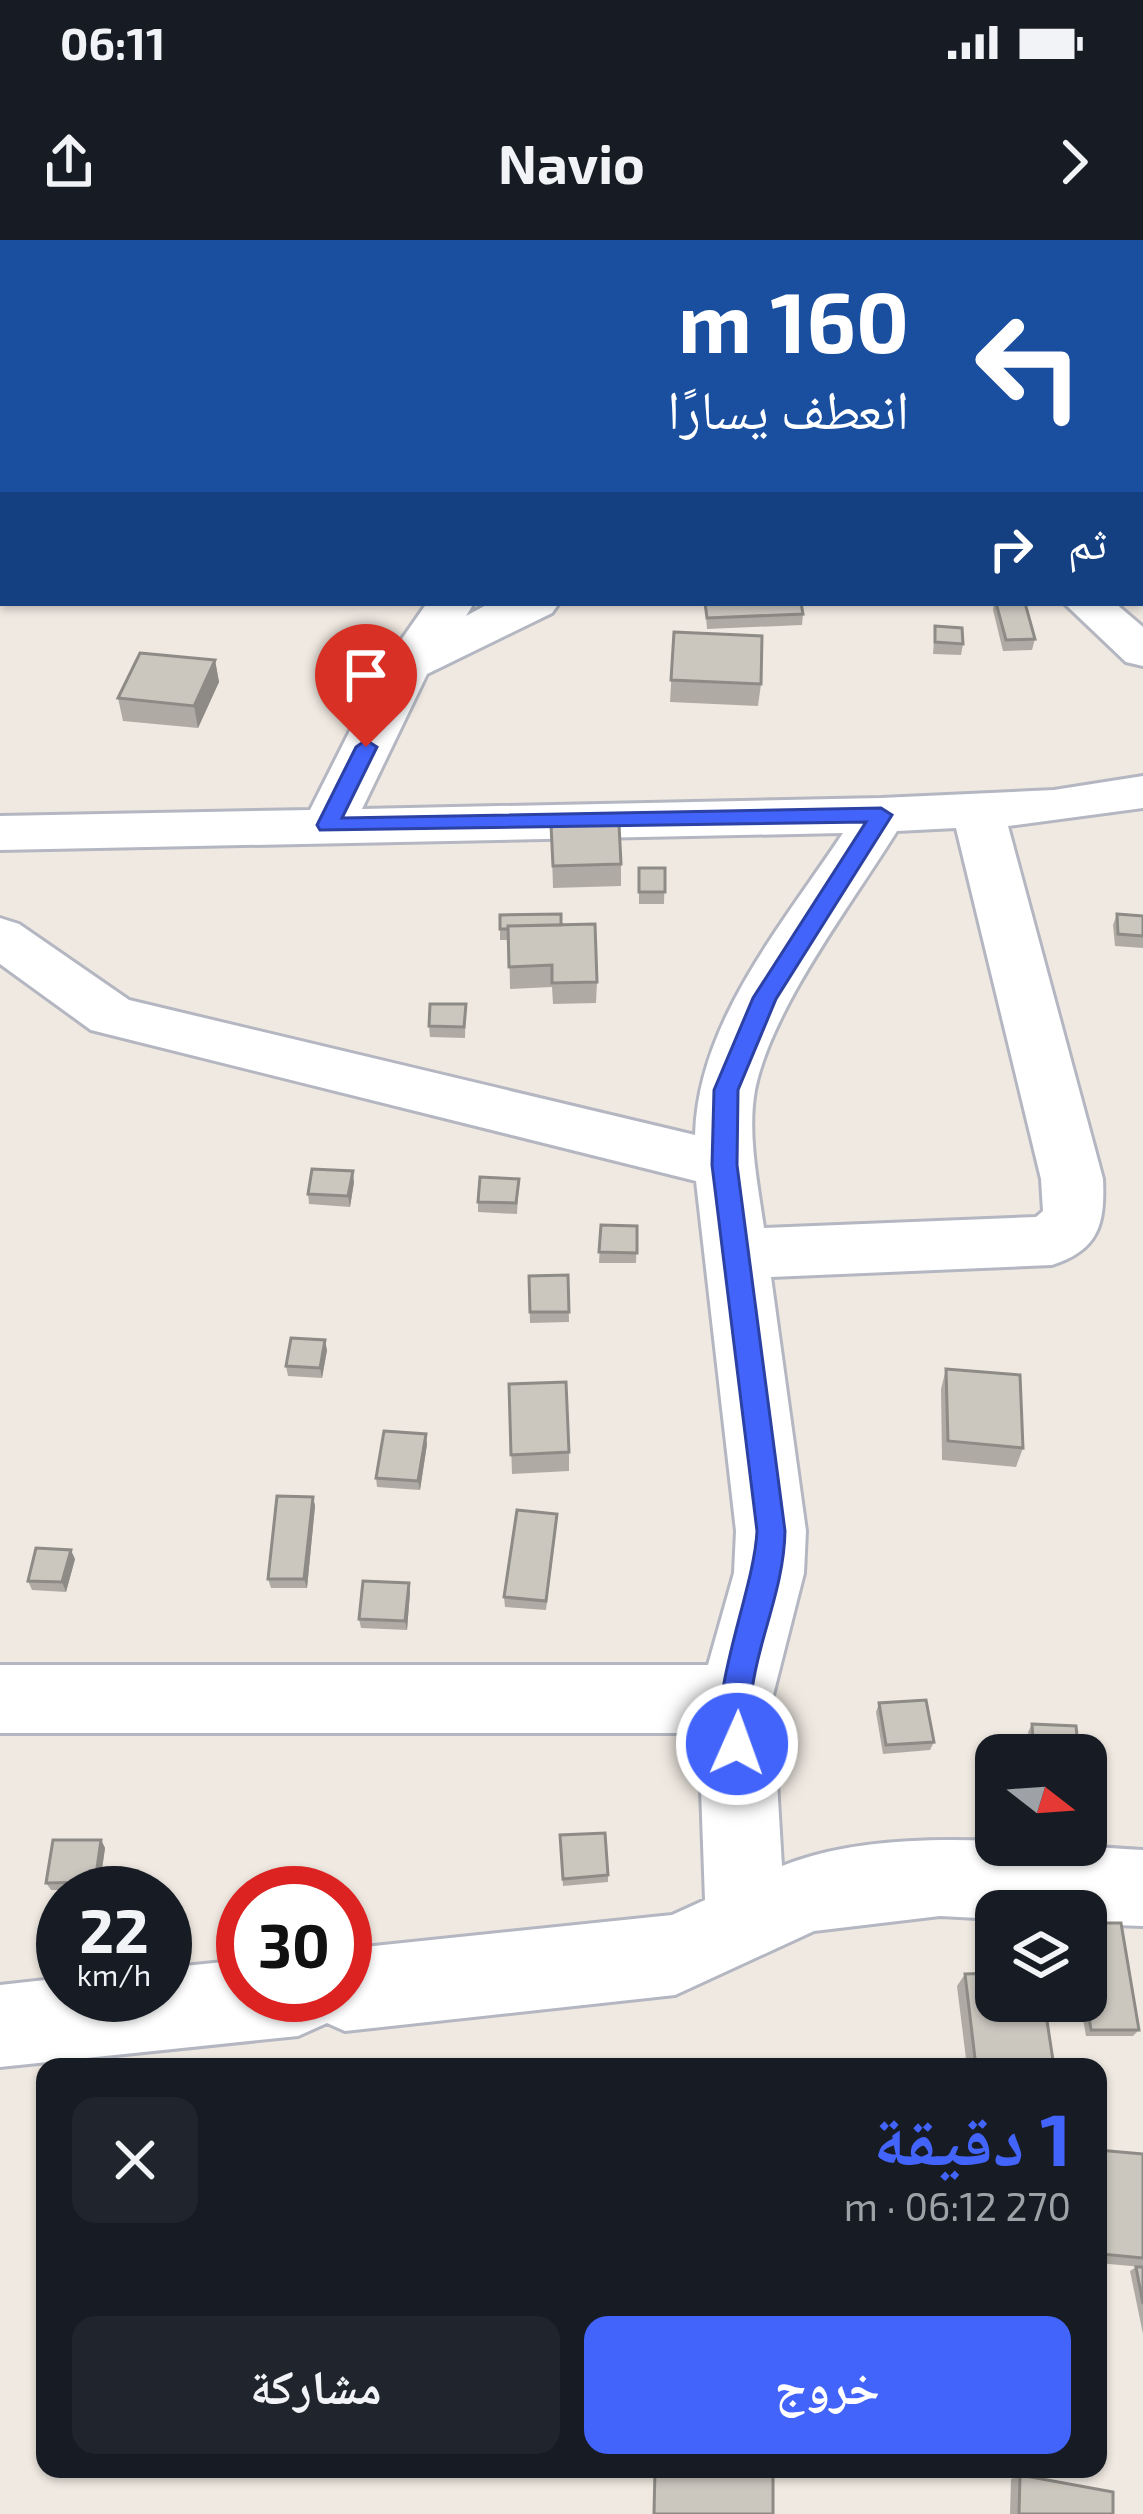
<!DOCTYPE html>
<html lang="ar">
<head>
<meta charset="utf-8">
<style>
  :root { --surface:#171b24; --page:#20242c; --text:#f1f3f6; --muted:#9ea1a6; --accent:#4264fb }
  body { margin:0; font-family:"Exo 2","Noto Naskh Arabic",sans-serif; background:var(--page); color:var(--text); direction:rtl; height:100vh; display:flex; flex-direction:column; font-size:45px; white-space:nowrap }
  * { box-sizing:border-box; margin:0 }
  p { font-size:39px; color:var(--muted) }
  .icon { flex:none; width:66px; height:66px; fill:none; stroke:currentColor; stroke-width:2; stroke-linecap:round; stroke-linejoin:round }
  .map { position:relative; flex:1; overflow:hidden; direction:ltr }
  .details { position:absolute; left:36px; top:1818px; width:1071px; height:420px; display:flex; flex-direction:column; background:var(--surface); border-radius:24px; box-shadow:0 3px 9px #0004; direction:rtl }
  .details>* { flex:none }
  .banner { position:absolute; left:0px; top:0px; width:1143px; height:366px; box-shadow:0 3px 9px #0004; direction:rtl; background:#1a4fa0; color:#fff; overflow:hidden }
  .needle { width:78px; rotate:107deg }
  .buttons { position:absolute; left:975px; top:1494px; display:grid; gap:24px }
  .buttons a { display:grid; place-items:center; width:132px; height:132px; border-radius:24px; background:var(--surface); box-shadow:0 3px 9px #0004; font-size:60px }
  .speed { position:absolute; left:36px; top:1626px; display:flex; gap:24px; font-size:60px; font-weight:700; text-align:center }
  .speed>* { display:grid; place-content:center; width:156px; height:156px; border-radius:50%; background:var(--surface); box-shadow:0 3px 9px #0004; line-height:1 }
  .speed small { font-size:30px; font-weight:400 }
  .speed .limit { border:18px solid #d22; background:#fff; color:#111 }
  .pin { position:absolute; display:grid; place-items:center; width:102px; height:102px; color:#fff; margin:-123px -51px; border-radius:50% 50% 50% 0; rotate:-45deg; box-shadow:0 0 12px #0007 }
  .pin .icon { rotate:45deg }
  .me { position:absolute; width:132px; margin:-66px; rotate:2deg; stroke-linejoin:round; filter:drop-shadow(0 0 9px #0008) }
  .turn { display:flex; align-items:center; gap:42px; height:252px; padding:0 36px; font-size:54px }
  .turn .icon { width:156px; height:156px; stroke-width:2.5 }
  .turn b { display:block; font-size:84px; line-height:102px }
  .then { display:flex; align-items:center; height:114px; padding:0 36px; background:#0003; gap:24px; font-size:45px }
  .round { display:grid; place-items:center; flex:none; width:126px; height:126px; border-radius:24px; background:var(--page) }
  .overview { display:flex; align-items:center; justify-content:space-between; height:204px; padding:0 36px }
  h1 { font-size:72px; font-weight:700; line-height:90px; color:var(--accent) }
  .button { display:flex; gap:24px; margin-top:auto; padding:24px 36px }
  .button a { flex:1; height:138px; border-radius:24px; background:var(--accent); color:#fff; font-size:48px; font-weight:700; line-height:138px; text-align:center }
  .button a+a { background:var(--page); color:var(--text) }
  .status { display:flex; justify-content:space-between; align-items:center; height:84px; padding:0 60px; background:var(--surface); direction:ltr }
  .status svg { height:33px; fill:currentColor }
  header { display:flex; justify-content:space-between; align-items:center; height:156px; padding:0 36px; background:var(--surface); font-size:54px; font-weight:700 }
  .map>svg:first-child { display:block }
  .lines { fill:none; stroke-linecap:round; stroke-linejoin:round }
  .minor-casing { stroke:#b4b7c1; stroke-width:6 }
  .minor { fill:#fff; fill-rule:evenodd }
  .wall { fill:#afaba4 }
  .shaded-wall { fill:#8e8b86 }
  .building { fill:#cbc7bf; stroke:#8e8b86; stroke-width:3 }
  .route { fill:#4264fb; stroke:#2b41a3; stroke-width:3 }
</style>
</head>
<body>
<div class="status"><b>06:11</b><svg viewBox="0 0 49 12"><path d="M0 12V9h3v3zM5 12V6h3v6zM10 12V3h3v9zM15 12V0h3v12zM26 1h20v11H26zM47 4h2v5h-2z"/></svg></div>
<header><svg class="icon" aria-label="forward" viewBox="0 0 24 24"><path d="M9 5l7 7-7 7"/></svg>Navio<svg class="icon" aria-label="share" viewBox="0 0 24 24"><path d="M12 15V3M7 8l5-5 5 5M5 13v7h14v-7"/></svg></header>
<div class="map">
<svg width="1143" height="2274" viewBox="0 0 1143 2274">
  <rect width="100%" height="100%" fill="#efe9e1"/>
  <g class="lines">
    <g class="minor-casing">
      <path id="minor" d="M391,0H430L432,3H393Z
        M888,0H926L927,3H889Z
        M1140,32H1143V56H1140Z
        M427,363H474L466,376L490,363H559L552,373L427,434L362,569L881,558L1054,550L1143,536V568L1008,586L1103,939C1105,984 1099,1010 1052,1025L771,1037L806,1291L804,1333L772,1459L782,1626C886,1584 1033,1604 1143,1610V1686L1086,1684V1671H996V1679L940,1676L814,1691L675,1755L345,1791L327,1783L298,1796L0,1827V1745L63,1738V1755H165V1728L243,1720V1755H345V1709L672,1675L705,1660L699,1493H0V1425H708L734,1333L736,1291L696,941L91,790L0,724V678L19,684L129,760L695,895C698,782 783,684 843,593L0,610V576L310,570L381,429ZM956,588L1041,939L1043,971L1036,977L764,988C758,945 747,894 755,850C771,769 853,662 897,591Z
        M1064,363H1115L1143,387V426L1126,422Z"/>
    </g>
    <use href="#minor" class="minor"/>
  </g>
  <path class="wall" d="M705,363L803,374L802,385L707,389Z
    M994,363H1025L1035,399L1032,410L1003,411L993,370Z
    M935,386L963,404L961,415L933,414Z
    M674,392L761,444L758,466L670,462Z
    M215,420L219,442L198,488L123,481L118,458Z
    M551,585L621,624V646L553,648Z
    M639,628H665L664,664H639Z
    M1117,674L1143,676V708L1115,706L1113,685Z
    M500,675L561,685L597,742L596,763L553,764L552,747L510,749L509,700H500Z
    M466,764L465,798L430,797L429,786Z
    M519,939L517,974L478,972V962Z
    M354,942L350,967L309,964L308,954Z
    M601,985L637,986L636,1023H599Z
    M568,1035L569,1082L530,1083L529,1036Z
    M327,1110L322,1138L288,1136L286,1126Z
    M946,1129L1023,1208L1016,1227L942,1220L941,1149Z
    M509,1144L569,1212V1231L512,1234Z
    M427,1204L420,1250L377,1247L376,1238Z
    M313,1257L315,1266L307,1348H271L268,1339Z
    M557,1283L546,1370L505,1367L504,1357Z
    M75,1319L66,1352L32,1350L28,1341Z
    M410,1352L407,1390L361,1388L359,1379Z
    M879,1463L934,1502L930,1510L883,1514L876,1472Z
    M1032,1484L1079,1515H1030L1028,1492Z
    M560,1595L608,1635V1642L563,1646Z
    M101,1600L105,1608L99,1650H51L46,1643Z
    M965,1734L1054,1827H967L957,1746Z
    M1080,1761H1086L1139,1790L1133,1796H1086Z
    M1098,1910L1143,1914V2094L1130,2031L1136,2027H1142L1098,2023Z
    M1020,2235L1113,2274H1010L1011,2239Z"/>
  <path class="shaded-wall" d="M215,420L219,442L198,488L194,466Z
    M353,931L354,942L350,967L348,956Z
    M325,1100L327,1110L322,1138L320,1128Z
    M426,1194L427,1204L420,1250L418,1241Z
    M313,1257L315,1266L307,1348L304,1339Z
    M71,1310L75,1319L66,1352L62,1342Z
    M409,1343L410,1352L407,1390L405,1381Z
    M101,1600L105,1608L99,1650L95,1642Z"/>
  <path class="building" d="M705,363H801L803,374L707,378Z
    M996,363H1025L1035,399L1006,400Z
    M935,386L962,388L963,404L935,402Z
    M674,392L762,396L761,444L671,440Z
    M140,413L215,420L194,466L118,458Z
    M619,584L621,624L553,626L551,585Z
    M639,628H665V652H639Z
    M561,674V685L508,686V689H500V675Z
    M1117,674L1143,676V696L1118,694Z
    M595,684L597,742L552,743V725L509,727L508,686Z
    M430,764H466L464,787L429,786Z
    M312,929L353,931L348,956L308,954Z
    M480,937L519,939L516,963L478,962Z
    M601,985L637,986V1013L599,1012Z
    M568,1035L569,1072H530L529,1036Z
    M291,1098L325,1100L320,1128L286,1126Z
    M946,1129L1020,1135L1023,1208L948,1201Z
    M566,1142L569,1212L511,1215L509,1144Z
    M384,1191L426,1194L418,1241L376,1238Z
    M277,1256L313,1257L304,1339H268Z
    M517,1270L557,1274L546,1361L504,1357Z
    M36,1308L71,1310L62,1342L28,1341Z
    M363,1341L409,1343L405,1381L359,1379Z
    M926,1460L934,1502L886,1505L879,1463Z
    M1032,1484L1076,1486L1079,1515H1034Z
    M605,1593L608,1635L563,1639L560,1595Z
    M53,1600H101L95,1642L46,1643Z
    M1086,1683H1121L1139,1790H1091L1086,1758Z
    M996,1733V1761H1044L1054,1827H976L965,1734Z
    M1098,1910L1143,1914V2018L1101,2014L1098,1967Z
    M1136,2027H1143V2064Z
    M655,2229H773V2274H654Z
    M1020,2235L1113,2252V2274H1019Z"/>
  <path class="route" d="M366,500L377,507L342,578L881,568L892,575L776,759L738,850L737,925L785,1291C784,1350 757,1401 751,1458C749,1478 757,1496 748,1515L737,1519L726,1515C703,1463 754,1354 757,1291L712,925L714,850L753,758L866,582L320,590L317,585L356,507Z"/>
</svg>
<div class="buttons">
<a><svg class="needle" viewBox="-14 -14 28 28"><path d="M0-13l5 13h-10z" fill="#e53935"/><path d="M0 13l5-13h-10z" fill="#9ea1a6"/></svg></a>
<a><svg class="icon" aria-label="layers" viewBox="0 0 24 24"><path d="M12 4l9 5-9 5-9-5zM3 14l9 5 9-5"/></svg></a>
</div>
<div class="speed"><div>22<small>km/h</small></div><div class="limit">30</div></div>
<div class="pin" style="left:366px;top:507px;background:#d93025"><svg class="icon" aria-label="arrive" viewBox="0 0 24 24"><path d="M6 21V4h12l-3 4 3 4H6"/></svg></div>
<svg class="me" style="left:737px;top:1504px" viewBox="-20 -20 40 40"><circle r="17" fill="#4264fb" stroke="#fff" stroke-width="3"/><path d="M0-11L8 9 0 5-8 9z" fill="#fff"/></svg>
<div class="banner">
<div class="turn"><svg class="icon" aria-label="left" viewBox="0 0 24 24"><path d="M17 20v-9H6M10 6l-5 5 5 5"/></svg><div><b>160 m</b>انعطف يسارًا</div></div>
<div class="then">ثم<svg class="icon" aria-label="right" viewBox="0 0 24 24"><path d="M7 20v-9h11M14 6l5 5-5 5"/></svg></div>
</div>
<section class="details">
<div class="overview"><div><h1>1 دقيقة</h1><p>270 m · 06:12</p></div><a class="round"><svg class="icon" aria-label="close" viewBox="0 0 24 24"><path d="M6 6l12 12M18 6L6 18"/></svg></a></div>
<div class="button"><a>خروج</a><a>مشاركة</a></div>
</section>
</div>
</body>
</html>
